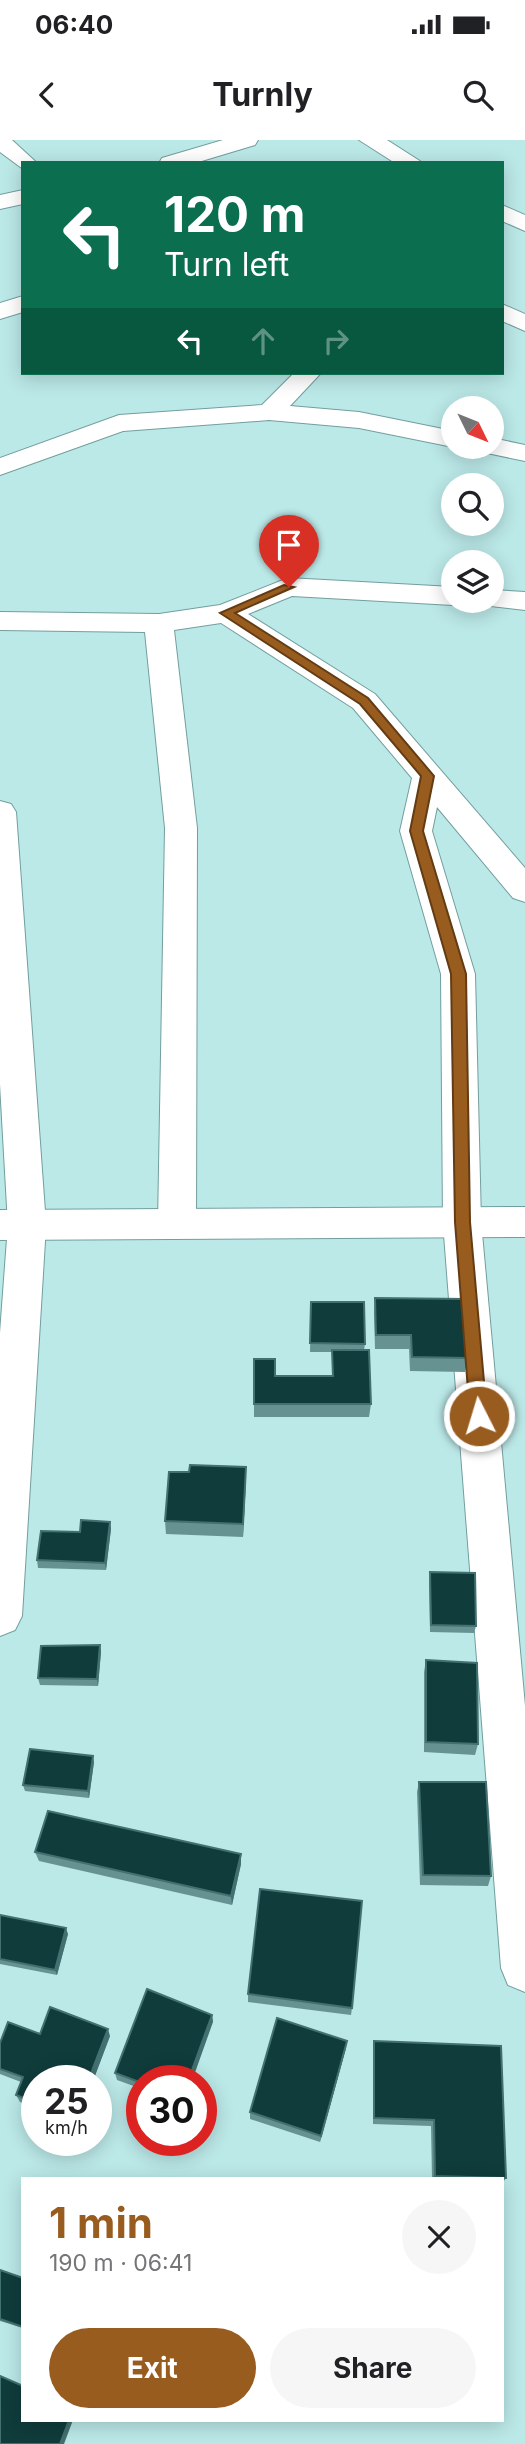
<!DOCTYPE html>
<html lang="en">
<head>
<meta charset="utf-8">
<style>
  :root { --surface:#fff; --page:#f6f6f6; --text:#202124; --muted:#757577; --accent:#995c1f }
  body { margin:0; font-family:Inter,sans-serif; background:var(--page); color:var(--text); height:100vh; display:flex; flex-direction:column; font-size:26px; white-space:nowrap }
  * { box-sizing:border-box; margin:0 }
  p { font-size:23px; color:var(--muted) }
  .icon { flex:none; width:38px; height:38px; fill:none; stroke:currentColor; stroke-width:2; stroke-linecap:round; stroke-linejoin:round }
  .map { position:relative; flex:1; overflow:hidden }
  .sheet { position:absolute; left:21px; top:2037px; width:483px; height:245px; display:flex; flex-direction:column; background:var(--surface); border-radius:0px; box-shadow:0 4px 18px #0003 }
  .sheet>* { flex:none }
  .guide { position:absolute; left:21px; top:21px; width:483px; height:214px; border-radius:0px; box-shadow:0 4px 18px #0003; background:#0b6e4f; color:#fff; overflow:hidden }
  .needle { width:46px; rotate:133deg }
  .controls { position:absolute; left:441px; top:256px; display:grid; gap:14px }
  .controls a { display:grid; place-items:center; width:63px; height:63px; border-radius:50%; background:var(--surface); box-shadow:0 4px 18px #0003; font-size:35px }
  .speed { position:absolute; left:21px; top:1925px; display:flex; gap:14px; font-size:35px; font-weight:700; text-align:center }
  .speed>* { display:grid; place-content:center; width:91px; height:91px; border-radius:50%; background:var(--surface); box-shadow:0 4px 18px #0003; line-height:1 }
  .speed small { font-size:18px; font-weight:400 }
  .speed .limit { border:10px solid #d22; background:#fff; color:#111 }
  .pin { position:absolute; display:grid; place-items:center; width:60px; height:60px; color:#fff; margin:-72px -30px; border-radius:50% 50% 50% 0; rotate:-45deg; box-shadow:0 0 7px #0007 }
  .pin .icon { rotate:45deg }
  .me { position:absolute; width:77px; margin:-38px; rotate:355deg; stroke-linejoin:round; filter:drop-shadow(0 0 5px #0008) }
  .turn { display:flex; align-items:center; gap:24px; height:147px; padding:0 28px; font-size:32px }
  .turn .icon { width:91px; height:91px; stroke-width:2.5 }
  .turn b { display:block; font-size:49px; line-height:60px }
  .lanes { display:flex; align-items:center; height:66px; padding:0 28px; background:#0003; justify-content:center; gap:35px; direction:ltr }
  .lanes .off { opacity:.35 }
  .round { display:grid; place-items:center; flex:none; width:74px; height:74px; border-radius:37px; background:var(--page) }
  .overview { display:flex; align-items:center; justify-content:space-between; height:119px; padding:0 28px }
  h1 { font-size:42px; font-weight:700; line-height:52px; color:var(--accent) }
  .cta { display:flex; gap:14px; margin-top:auto; padding:14px 28px }
  .cta a { flex:1; height:80px; border-radius:42px; background:var(--accent); color:#fff; font-size:28px; font-weight:700; line-height:80px; text-align:center }
  .cta a+a { background:var(--page); color:var(--text) }
  .status { display:flex; justify-content:space-between; align-items:center; height:49px; padding:0 35px; background:var(--surface); direction:ltr }
  .status svg { height:19px; fill:currentColor }
  header { display:flex; justify-content:space-between; align-items:center; height:91px; padding:0 28px; background:var(--surface); font-size:32px; font-weight:700 }
  .map>svg:first-child { display:block }
  .lines { fill:none; stroke-linecap:round; stroke-linejoin:round }
  .street-casing { stroke:#739e9e; stroke-width:2 }
  .secondary-casing { stroke:#739e9e; stroke-width:2 }
  .street { fill:#fff; fill-rule:evenodd }
  .secondary { fill:#fff; fill-rule:evenodd }
  .wall { fill:#669292 }
  .shaded-wall { fill:#437070 }
  .building { fill:#103c3c; stroke:#437070; stroke-width:2 }
  .route { fill:#995c1f; stroke:#633c14; stroke-width:2 }
</style>
</head>
<body>
<div class="status"><b>06:40</b><svg viewBox="0 0 49 12"><path d="M0 12V9h3v3zM5 12V6h3v6zM10 12V3h3v9zM15 12V0h3v12zM26 1h20v11H26zM47 4h2v5h-2z"/></svg></div>
<header><svg class="icon" aria-label="back" viewBox="0 0 24 24"><path d="M15 5l-7 7 7 7"/></svg>Turnly<svg class="icon" aria-label="search" viewBox="0 0 24 24"><circle cx="10" cy="10" r="6"/><path d="M15 15l6 6"/></svg></header>
<div class="map">
<svg width="525" height="2304" viewBox="0 0 525 2304">
  <rect width="100%" height="100%" fill="#bbe9e8"/>
  <g class="lines">
    <g class="street-casing">
      <path id="street" d="M0,0H12L37,23H23V29L0,12Z
        M223,0H258L255,5L195,23H159L162,18Z
        M359,0H387L423,23H395Z
        M23,50V64L0,69V55Z
        M502,65L525,75V91L502,81Z
        M23,156V172L0,179V163Z
        M502,164L525,174V191L502,181Z
        M294,233H321L290,266L359,272L453,291V306H456L453,307L359,288L269,280L123,291L0,335V318L119,275L262,265Z
        M492,298L525,305V321L482,312L478,306H492Z
        M288,438L453,447V460H465L453,465L292,456L248,474L375,554L525,728V762L513,758L437,667L432,691L475,834L481,1082L525,1566V1852L508,1845L501,1828L443,1082L441,834L400,691L412,638L353,568L221,483L174,490L197,688L196,1084L190,1095L177,1099L164,1095L158,1084L165,688L145,492L0,490V472L159,474L220,465Z
        M492,450L525,452V470L482,465L478,460H492Z
        M0,661L11,664L16,672L46,1085L22,1476L15,1490L0,1496V1193L8,1085L0,944Z"/>
    </g>
    <g class="secondary-casing">
      <path id="secondary" d="M525,1067V1097L0,1100V1070Z"/>
    </g>
    <use href="#street" class="street"/>
    <use href="#secondary" class="secondary"/>
  </g>
  <path class="wall" d="M375,1158L468,1218L465,1232L410,1231L409,1209H375L374,1172Z
    M311,1162L365,1204L364,1210L371,1264L369,1277H254V1219L275,1236H332V1212H310Z
    M189,1332L246,1340L243,1397L166,1394L165,1381Z
    M110,1382L111,1389L106,1430L38,1428L37,1420L80,1392Z
    M430,1432L476,1486L474,1493L430,1492L429,1439Z
    M100,1505L101,1512L98,1546L40,1545L38,1538Z
    M426,1520L478,1604L475,1615L424,1612V1532Z
    M94,1622L89,1658L25,1651L23,1645Z
    M419,1642L491,1736L488,1746L420,1745L417,1652Z
    M35,1712L241,1714V1724L232,1765L39,1721Z
    M0,1775L68,1794L57,1835L0,1824Z
    M248,1854L352,1868L351,1875L248,1862Z
    M212,1875L213,1882L142,1941V1949L117,1940L115,1933Z
    M40,1894L110,1896L93,1941H37V1968L20,1962L16,1955L21,1942L0,1934V1903Z
    M374,1901L506,2038L502,2044V2039H432L431,1986L373,1984V1908Z
    M346,1908L320,2002L250,1979V1972Z
    M0,2130L23,2138V2188L0,2181Z"/>
  <path class="shaded-wall" d="M246,1327V1340L243,1397V1384Z
    M110,1382L111,1389L106,1430L105,1423Z
    M100,1505L101,1512L98,1546L97,1539Z
    M93,1616L94,1622L89,1658L88,1651Z
    M241,1714V1724L232,1765L231,1756Z
    M66,1788L68,1794L57,1835L55,1830Z
    M212,1875L213,1882L192,1941H188Z
    M108,1889L110,1896L93,1941H88Z
    M347,1901L346,1908L320,2002L321,1996Z
    M69,2280H73L64,2304H60Z"/>
  <path class="building" d="M375,1158L465,1159L468,1218L412,1217L411,1195H376Z
    M311,1162H364L365,1204L310,1203Z
    M332,1210H369L371,1264H254V1219H275V1236H333Z
    M190,1325L246,1327L243,1384L165,1381L169,1332H189Z
    M81,1380L110,1382L105,1423L37,1420L41,1391L80,1392Z
    M430,1432L475,1433L476,1486L431,1485Z
    M100,1505L97,1539L38,1538L41,1506Z
    M426,1520L477,1523L478,1604L426,1602Z
    M30,1609L93,1616L88,1651L23,1645Z
    M419,1642H486L491,1736L423,1735Z
    M48,1671L241,1714L231,1756L35,1712Z
    M260,1749L362,1761L352,1868L248,1854Z
    M0,1775L66,1788L55,1830L0,1819Z
    M147,1849L212,1875L188,1941H142V1943L115,1933Z
    M50,1867L108,1889L88,1941H37V1963L16,1955L23,1937L0,1929V1903L8,1882L40,1894Z
    M277,1878L347,1901L321,1996L250,1972Z
    M374,1901L501,1906L506,2038L435,2036L434,1980L374,1978Z
    M0,2130L23,2138V2187L0,2179Z
    M0,2236L23,2246V2280H69L60,2304H0Z"/>
  <path class="route" d="M284,445L294,447L235,473L368,558L434,636L423,691L466,834L470,1082L487,1276L479,1283L470,1276L455,1082L451,834L410,691L421,636L360,564L220,473Z"/>
</svg>
<div class="controls">
<a><svg class="needle" viewBox="-14 -14 28 28"><path d="M0-13l5 13h-10z" fill="#e53935"/><path d="M0 13l5-13h-10z" fill="#757577"/></svg></a>
<a><svg class="icon" aria-label="search" viewBox="0 0 24 24"><circle cx="10" cy="10" r="6"/><path d="M15 15l6 6"/></svg></a>
<a><svg class="icon" aria-label="layers" viewBox="0 0 24 24"><path d="M12 4l9 5-9 5-9-5zM3 14l9 5 9-5"/></svg></a>
</div>
<div class="speed"><div>25<small>km/h</small></div><div class="limit">30</div></div>
<div class="pin" style="left:289px;top:447px;background:#d93025"><svg class="icon" aria-label="arrive" viewBox="0 0 24 24"><path d="M6 21V4h12l-3 4 3 4H6"/></svg></div>
<svg class="me" style="left:479px;top:1276px" viewBox="-20 -20 40 40"><circle r="17" fill="#995c1f" stroke="#fff" stroke-width="3"/><path d="M0-11L8 9 0 5-8 9z" fill="#fff"/></svg>
<div class="guide">
<div class="turn"><svg class="icon" aria-label="left" viewBox="0 0 24 24"><path d="M17 20v-9H6M10 6l-5 5 5 5"/></svg><div><b>120 m</b>Turn left</div></div>
<div class="lanes"><svg class="icon" aria-label="left" viewBox="0 0 24 24"><path d="M17 20v-9H6M10 6l-5 5 5 5"/></svg><svg class="icon off" aria-label="ahead" viewBox="0 0 24 24"><path d="M12 20V5M6 11l6-6 6 6"/></svg><svg class="icon off" aria-label="right" viewBox="0 0 24 24"><path d="M7 20v-9h11M14 6l5 5-5 5"/></svg></div>
</div>
<section class="sheet">
<div class="overview"><div><h1>1 min</h1><p>190 m · 06:41</p></div><a class="round"><svg class="icon" aria-label="close" viewBox="0 0 24 24"><path d="M6 6l12 12M18 6L6 18"/></svg></a></div>
<div class="cta"><a>Exit</a><a>Share</a></div>
</section>
</div>
</body>
</html>
